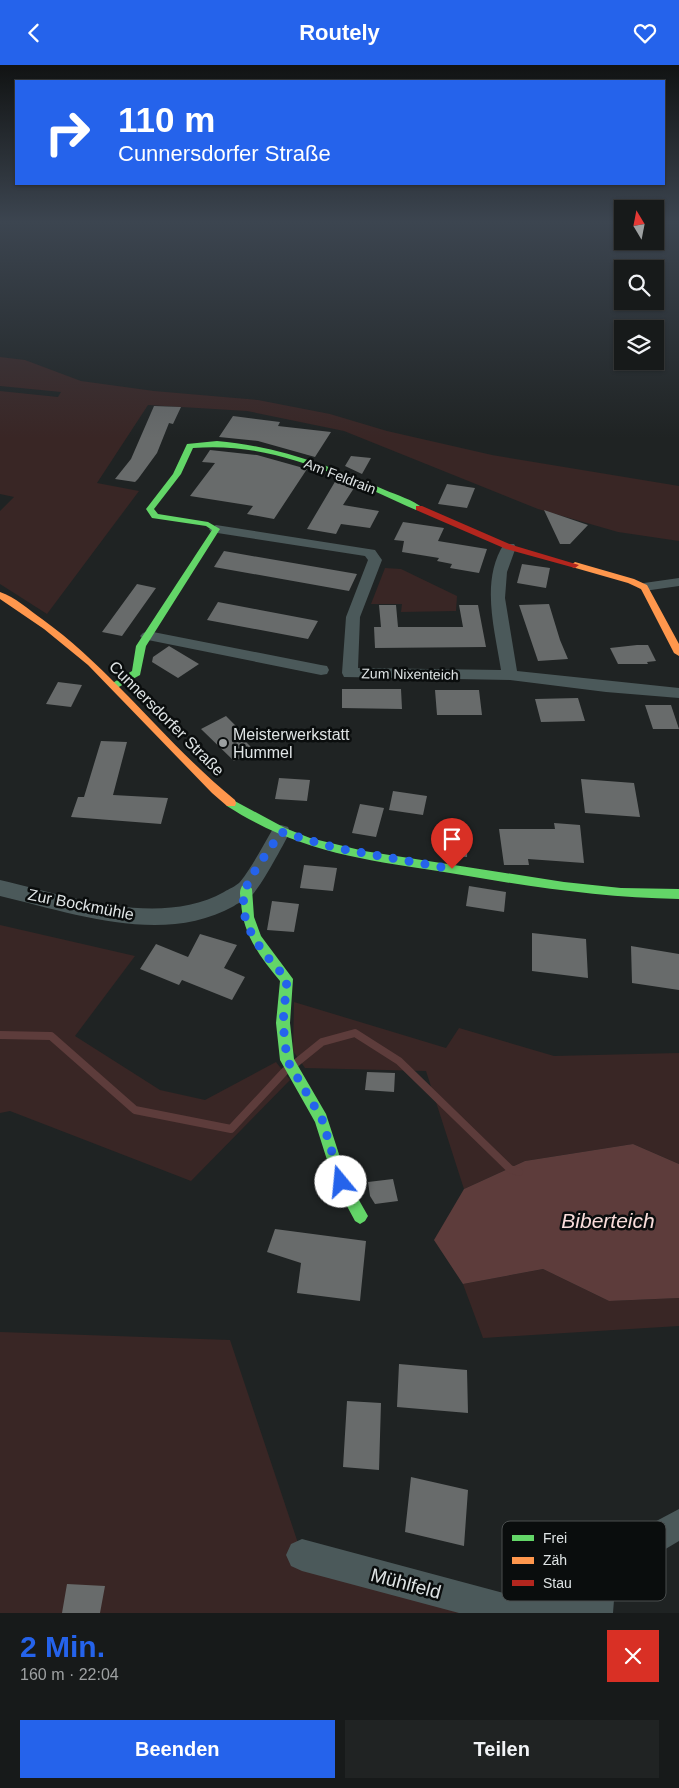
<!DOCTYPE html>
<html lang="de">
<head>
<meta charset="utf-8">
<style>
  :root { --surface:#171a1a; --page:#202323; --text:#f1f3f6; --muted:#9ea1a2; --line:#363839; --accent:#2563eb }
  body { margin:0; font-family:Arial,sans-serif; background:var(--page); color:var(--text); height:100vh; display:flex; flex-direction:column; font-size:19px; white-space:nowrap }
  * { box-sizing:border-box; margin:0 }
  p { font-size:16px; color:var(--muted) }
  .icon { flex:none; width:28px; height:28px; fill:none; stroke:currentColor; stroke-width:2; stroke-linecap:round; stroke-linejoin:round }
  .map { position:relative; height:1548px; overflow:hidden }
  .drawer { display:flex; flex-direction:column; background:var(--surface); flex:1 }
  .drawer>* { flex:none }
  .guide { position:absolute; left:15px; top:15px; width:650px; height:105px; border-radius:0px; box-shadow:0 1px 4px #0004,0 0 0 1px var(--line); background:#2563eb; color:#fff; overflow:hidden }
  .needle { width:32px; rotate:350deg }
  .tools { position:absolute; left:614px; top:135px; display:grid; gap:10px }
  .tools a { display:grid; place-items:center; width:50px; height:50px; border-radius:0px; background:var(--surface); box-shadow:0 1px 4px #0004,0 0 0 1px var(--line); font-size:25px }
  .pin { position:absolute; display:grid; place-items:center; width:42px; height:42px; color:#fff; margin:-51px -21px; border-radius:50% 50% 50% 0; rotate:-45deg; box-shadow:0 0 5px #0007 }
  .pin .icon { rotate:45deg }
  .me { position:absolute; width:55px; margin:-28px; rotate:343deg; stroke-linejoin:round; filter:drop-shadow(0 0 4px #0008) }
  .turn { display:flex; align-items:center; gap:18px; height:105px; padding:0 20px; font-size:22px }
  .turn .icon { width:65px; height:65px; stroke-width:2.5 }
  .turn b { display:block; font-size:35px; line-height:42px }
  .round { display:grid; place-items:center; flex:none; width:52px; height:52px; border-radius:0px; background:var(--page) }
  .summary { display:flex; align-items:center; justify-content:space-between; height:85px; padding:0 20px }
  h1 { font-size:30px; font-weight:600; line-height:38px; color:var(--accent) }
  .button { display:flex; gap:10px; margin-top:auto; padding:10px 20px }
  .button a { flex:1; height:58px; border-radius:0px; background:var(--accent); color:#fff; font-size:20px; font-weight:600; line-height:58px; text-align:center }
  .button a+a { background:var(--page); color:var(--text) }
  header { display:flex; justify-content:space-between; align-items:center; height:65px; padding:0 20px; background:var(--accent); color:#fff; font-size:22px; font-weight:600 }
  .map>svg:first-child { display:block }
  .green { fill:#392625 }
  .water { fill:#5d3c3b }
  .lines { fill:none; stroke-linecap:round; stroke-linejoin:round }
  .stream { stroke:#5d3c3b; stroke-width:8 }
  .building { fill:#686b6b }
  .street { fill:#4b595a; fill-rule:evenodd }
  .fast { fill:#63d668; fill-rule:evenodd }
  .slow { fill:#ff974d; fill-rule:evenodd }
  .jam { fill:#b3261e; fill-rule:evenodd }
  .route { stroke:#2563eb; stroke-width:9; stroke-dasharray:0 16.2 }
  .poi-dot { fill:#9ca0a1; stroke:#0a0d0d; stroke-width:2 }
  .labels { text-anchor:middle; stroke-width:5; stroke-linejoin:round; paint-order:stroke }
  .far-street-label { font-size:14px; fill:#dfe4e5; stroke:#0a0d0d }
  .street-label { font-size:16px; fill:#dfe4e5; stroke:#0a0d0d }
  .poi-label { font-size:16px; fill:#dfe4e5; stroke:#0a0d0d; text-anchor:start }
  .near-street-label { font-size:19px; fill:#dfe4e5; stroke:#0a0d0d }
  .near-water-label { font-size:21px; font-style:italic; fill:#f9dcda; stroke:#0a0d0d }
  .key { fill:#0a0d0d; stroke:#4a4e4e; stroke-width:1 }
  .key-label { font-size:14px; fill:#dfe4e5 }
</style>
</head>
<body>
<header><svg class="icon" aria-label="back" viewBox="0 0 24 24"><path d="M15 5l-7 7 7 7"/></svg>Routely<svg class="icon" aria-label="heart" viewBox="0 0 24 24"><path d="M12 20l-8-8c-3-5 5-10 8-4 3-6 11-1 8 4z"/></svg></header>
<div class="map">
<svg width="679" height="1548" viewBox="0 0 679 1548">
  <rect width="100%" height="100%" fill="#1f2323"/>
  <path class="green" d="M0,292L25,295L81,316L154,326L258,335L330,349L387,366L492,390L679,421V476L618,467L538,444L344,366L247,346L148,340L97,418L139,426L47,549L0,519V446L14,432L0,429V326L58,332L61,327L0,321Z
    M385,503L401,504L457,531L456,546L401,547L402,539H371Z
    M0,860L135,891L75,971L160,1025L205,1035L276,997L290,1015L191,1116L10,1046L0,1048Z
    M294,937L446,983L459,963L554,991L679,988V1099L633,1079L525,1096L464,1124L426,1006L305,1003L293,986Z
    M543,1204L609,1236L679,1233V1261L483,1273L463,1219Z
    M0,1267L230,1275L302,1490L597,1548H0Z"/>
  <path class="water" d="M633,1079L679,1099V1233L609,1236L543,1204L463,1219L434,1175L464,1124L525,1096Z"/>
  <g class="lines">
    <path class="stream" d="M0,970L51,971L135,1045L231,1064L285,1006
      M296,998L322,977L355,968L399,996L510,1104L519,1107"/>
  </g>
  <path class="building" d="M154,341L181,342L173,359L169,358L157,388L138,414L135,417L115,414L131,394Z
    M233,351L280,357L278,361L331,367L315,392L258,376L219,372Z
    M210,385L257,390L307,404L274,454L247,449L253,441L190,431L215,398L202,397Z
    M351,391L371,393L362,409L345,401Z
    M336,415L354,423L343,440L379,446L370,463L341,459L336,469L307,464Z
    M447,419L475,423L467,443L438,439Z
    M544,445L588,460L570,479H560Z
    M403,457L444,463L438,476L487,484L479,508L450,503L452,499L437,496L439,493L402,487L404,476L394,475Z
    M224,486L252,491L357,509L349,526L214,502Z
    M522,499L550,503L546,523L517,518Z
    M137,519L156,523L122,571L102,567Z
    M218,537L260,545L318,556L308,574L207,555Z
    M549,539L560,575L568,594L538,596L519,540Z
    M379,540H396L398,562H463L459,540H478L486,582L375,583L374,562H381Z
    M637,580H648L656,596L647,597L648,599H618L610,583Z
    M169,581L199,599L178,613L152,597L153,592Z
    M58,617L82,620L71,642L46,639Z
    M342,624H401L402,644L342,643Z
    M435,625H479L482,650H437Z
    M578,633L585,656L541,657L535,634Z
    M645,640H671L679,664H653Z
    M226,651L240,665L236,667L255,686L234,696L201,664Z
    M101,676L127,677L113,730L168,733L161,759L71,752L78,732H84Z
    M279,713L310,715L307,736L275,734Z
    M581,714L634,718L640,752L585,748Z
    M393,726L427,731L423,750L389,745Z
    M360,739L384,743L376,772L352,768Z
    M554,758L580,760L584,798L528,794L529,800H504L499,764H555Z
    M442,768L468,770L467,792L441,790Z
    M304,800L337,803L333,826L300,823Z
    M469,821L506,827L504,847L466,841Z
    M272,836L299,839L294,867L267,865Z
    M532,868L586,874L588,913L532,906Z
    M200,869L237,880L224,903L245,912L232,935L182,915L179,920L140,904L156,879L188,892Z
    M631,881L679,889V925L632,918Z
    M367,1007L395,1008L394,1027L365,1025Z
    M393,1114L398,1136L375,1139L370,1131L368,1117Z
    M275,1164L366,1176L360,1236L297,1228L301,1198L267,1187Z
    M399,1299L467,1305L468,1348L397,1342Z
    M347,1336L381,1338L379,1405L343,1402Z
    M411,1412L468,1425L464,1481L405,1467Z
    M67,1519L105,1521L100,1548H62Z"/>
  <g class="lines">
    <path class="street" d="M216,460L375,485L382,495L360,552L358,603L501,605C495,565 480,516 504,479H514L516,482L507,507L505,533L517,606L679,623V633L606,627L510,615L344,612L342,608L346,552L368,495L365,491L211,467L209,464Z
      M679,513V521L644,526L637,522L644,518Z
      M148,566L321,600L327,601L329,605L327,609L321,610L143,574L140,571L143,568Z
      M281,760L288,762L290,767C282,782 263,818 253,829C249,834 239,837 234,841C163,881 73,848 0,831V815C68,831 159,863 224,827C229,824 236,821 240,817C253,801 263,780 274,762Z
      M679,1444V1476L652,1492L614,1535L613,1548H459L302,1506L291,1501L286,1490L291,1479L302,1474L515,1531L589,1515L630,1470Z"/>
    <path class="fast" d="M217,376C276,381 331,401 385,425C397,430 413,435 423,443L416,445C346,413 272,376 193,383L181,409L154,444L158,449L208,457L220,464L146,581L140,610L117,623H111L109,621L111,619L132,606L136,581L212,465L206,461L152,453L146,444L173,409L187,379Z
      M231,734L285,763L310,773L364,786L564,817L621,823L679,824V834C601,833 526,821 450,808C366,795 300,788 227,741L226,738Z
      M246,819L250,821L252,824L254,852L261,871L293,914L290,958L294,994L326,1049L347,1114L368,1151L365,1156L360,1159L355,1156L334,1117L315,1057L280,995L276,958L280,916C260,892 242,868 241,836C240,831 239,826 242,821Z"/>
    <path class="slow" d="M575,497L634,514L647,520L679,579V591L674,588L641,524L628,518L572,502L571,500Z
      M0,527C15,532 29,545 42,554C114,606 166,679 235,735L236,738L235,741H227L212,728L88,600L44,564L0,534Z"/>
    <path class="jam" d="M416,441H422L512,480L579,500L575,503L506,484L416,445Z"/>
  </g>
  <linearGradient id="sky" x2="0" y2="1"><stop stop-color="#111313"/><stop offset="0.42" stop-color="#3c4550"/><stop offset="1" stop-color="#3c4550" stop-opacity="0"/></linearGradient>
  <rect width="679" height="373" fill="url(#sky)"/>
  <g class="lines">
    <path class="route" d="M341,1117L322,1054L287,995L283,958L287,914C266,891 234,858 246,823C252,807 271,783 281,767L336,783L452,804"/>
  </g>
  <circle class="poi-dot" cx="223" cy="678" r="5"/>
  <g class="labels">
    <g class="far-street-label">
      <text transform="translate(340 411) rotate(21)" y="5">Am Feldrain</text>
      <text transform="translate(410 609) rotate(1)" y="5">Zum Nixenteich</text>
    </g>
    <g class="street-label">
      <text transform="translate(167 653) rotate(45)" y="6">Cunnersdorfer Straße</text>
      <text transform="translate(81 839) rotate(11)" y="6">Zur Bockmühle</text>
    </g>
    <g class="poi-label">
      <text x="233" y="675">Meisterwerkstatt<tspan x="233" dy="18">Hummel</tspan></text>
    </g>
    <g class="near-street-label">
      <text transform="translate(406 1518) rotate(15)" y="7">Mühlfeld</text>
    </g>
    <g class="near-water-label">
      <text x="608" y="1163">Biberteich</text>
    </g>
  </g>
  <rect x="502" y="1456" width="164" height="80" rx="8" class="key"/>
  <rect x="512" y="1470" width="22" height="6" fill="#63d668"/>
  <rect x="512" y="1492" width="22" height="7" fill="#ff974d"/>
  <rect x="512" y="1515" width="22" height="6" fill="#b3261e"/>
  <g class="key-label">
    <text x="543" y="1478">Frei</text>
    <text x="543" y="1500">Zäh</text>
    <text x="543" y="1523">Stau</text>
  </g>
</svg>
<div class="tools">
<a><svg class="needle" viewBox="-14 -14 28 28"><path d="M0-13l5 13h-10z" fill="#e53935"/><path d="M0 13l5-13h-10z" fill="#9ea1a2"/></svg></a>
<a><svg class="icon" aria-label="search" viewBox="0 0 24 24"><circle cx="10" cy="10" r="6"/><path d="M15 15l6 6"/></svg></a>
<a><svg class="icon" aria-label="layers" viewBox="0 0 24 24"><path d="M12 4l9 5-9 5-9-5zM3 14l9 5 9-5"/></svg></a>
</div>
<div class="pin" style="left:452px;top:804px;background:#d93025"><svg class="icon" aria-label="arrive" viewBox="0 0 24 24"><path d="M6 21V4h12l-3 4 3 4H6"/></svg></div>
<svg class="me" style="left:341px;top:1117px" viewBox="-20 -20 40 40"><circle r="19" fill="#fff"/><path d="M0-13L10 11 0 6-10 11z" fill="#2563eb"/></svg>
<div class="guide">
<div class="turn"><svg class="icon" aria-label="right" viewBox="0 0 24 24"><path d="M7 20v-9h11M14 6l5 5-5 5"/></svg><div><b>110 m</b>Cunnersdorfer Straße</div></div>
</div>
</div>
<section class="drawer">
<div class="summary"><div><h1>2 Min.</h1><p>160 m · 22:04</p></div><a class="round" style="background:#d93025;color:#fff"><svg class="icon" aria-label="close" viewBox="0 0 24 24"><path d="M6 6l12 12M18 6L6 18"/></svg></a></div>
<div class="button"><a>Beenden</a><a>Teilen</a></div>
</section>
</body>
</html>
